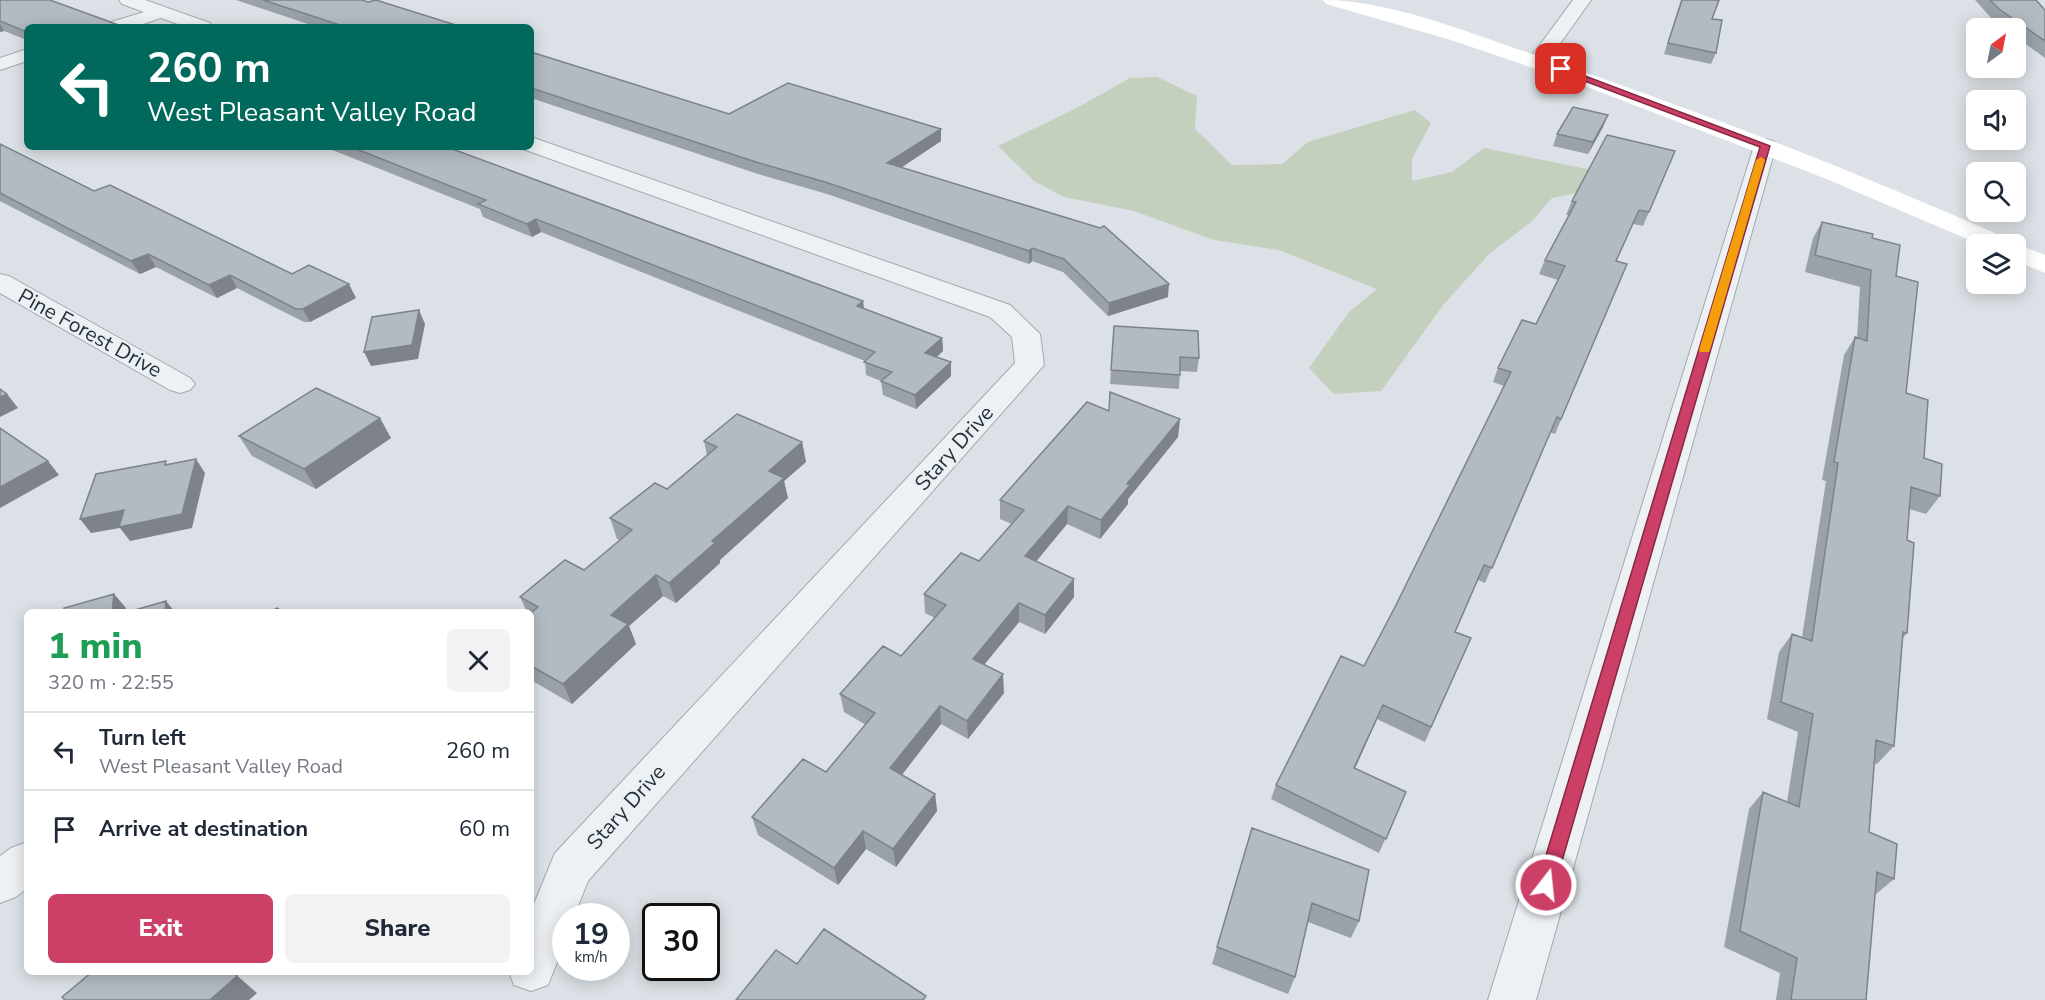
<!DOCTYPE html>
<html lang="en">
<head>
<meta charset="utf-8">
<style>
  :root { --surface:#fff; --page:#f2f2f3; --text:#1f2937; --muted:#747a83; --line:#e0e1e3; --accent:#cc3f67 }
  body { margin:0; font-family:"Nunito Sans",sans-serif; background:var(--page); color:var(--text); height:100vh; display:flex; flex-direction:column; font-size:22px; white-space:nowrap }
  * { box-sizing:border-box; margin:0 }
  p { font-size:20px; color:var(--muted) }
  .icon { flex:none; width:33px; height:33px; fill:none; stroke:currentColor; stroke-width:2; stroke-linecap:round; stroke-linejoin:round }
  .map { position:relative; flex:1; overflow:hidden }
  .drawer { position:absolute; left:24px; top:609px; width:510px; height:366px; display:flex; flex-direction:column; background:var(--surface); border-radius:9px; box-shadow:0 3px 15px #0003 }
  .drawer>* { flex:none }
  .banner { position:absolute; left:24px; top:24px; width:510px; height:126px; border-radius:9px; box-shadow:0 3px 15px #0003; background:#00695c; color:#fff; overflow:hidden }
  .needle { width:39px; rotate:32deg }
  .buttons { position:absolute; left:1966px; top:18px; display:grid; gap:12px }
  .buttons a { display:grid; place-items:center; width:60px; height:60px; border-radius:9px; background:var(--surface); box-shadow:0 3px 15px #0003; font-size:30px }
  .speed { position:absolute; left:552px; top:903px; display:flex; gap:12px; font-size:30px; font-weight:700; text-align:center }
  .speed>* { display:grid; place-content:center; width:78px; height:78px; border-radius:50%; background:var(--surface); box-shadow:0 3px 15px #0003; line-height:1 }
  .speed small { font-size:15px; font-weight:400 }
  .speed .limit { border:3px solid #111; border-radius:9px; background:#fff; color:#111 }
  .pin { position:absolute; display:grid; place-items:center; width:51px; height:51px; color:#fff; margin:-26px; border-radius:12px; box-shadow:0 3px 9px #0006 }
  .me { position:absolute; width:66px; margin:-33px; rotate:16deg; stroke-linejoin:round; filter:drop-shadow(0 0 4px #0008) }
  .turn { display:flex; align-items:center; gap:21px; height:126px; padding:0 24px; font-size:27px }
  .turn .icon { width:78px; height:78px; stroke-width:2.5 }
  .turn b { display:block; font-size:42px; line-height:51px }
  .round { display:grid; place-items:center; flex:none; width:63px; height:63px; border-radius:9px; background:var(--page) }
  .head { display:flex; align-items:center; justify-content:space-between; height:102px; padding:0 24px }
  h1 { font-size:36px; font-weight:800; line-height:45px; color:#1e9e55 }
  .button { display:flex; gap:12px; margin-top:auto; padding:12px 24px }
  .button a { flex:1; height:69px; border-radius:9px; background:var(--accent); color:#fff; font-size:24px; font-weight:800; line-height:69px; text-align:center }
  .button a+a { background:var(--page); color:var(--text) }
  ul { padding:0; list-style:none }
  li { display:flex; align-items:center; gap:18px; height:78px; padding:0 24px; border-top:2px solid var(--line) }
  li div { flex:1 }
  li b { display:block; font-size:22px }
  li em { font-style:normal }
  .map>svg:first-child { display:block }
  .green { fill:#c4d0bd }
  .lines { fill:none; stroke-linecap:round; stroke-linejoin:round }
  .minor-casing { stroke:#a1a9b0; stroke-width:2 }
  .minor { fill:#eef1f4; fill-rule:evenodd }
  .secondary { fill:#fff; fill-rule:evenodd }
  .wall { fill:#9aa1a7 }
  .shaded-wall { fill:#7d8388 }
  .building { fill:#b3bbc2; stroke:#7d8388; stroke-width:1.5 }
  .route { fill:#cc3f67; stroke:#852943; stroke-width:1.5 }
  .slow { fill:#f59e0b }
  .labels { text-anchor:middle; stroke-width:4.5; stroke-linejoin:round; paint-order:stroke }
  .street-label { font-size:21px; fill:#26313c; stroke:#ebf0f4 }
</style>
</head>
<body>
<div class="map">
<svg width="2045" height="1000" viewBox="0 0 2045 1000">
  <rect width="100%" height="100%" fill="#dbe1e6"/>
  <path class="green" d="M1157,77L1197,96L1195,129L1232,165L1282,164L1308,142L1415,110L1431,123L1412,159V181L1452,172L1484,148L1597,171L1610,186L1552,198L1531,222L1489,254L1444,304L1381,391L1334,394L1309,368L1349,312L1377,289L1279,250L1214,240L1134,211L1064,197L1034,181L998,146L1075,109L1130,78Z"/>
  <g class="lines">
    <g class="minor-casing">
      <path id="minor" d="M119,0H145L210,23L212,27H186L161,18L134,27H106L108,23L144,12L122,4Z
        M1573,0H1591L1545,65H1531L1528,61Z
        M27,49V61L0,70V58Z
        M531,137L1010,305L1040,334L1044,365L588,881L574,916H566V940L548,985L531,991L514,985L509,972H531V911L555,853L1015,363L1012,337L990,317L523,149L522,147H531Z
        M1765,139L1773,141L1776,146L1536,1000H1488L1754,146L1757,141Z
        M0,274L9,276L190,378L195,384L190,390L180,393L170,390L0,293Z
        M27,842V888L16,897L0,903V856L11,848Z"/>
    </g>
    <use href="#minor" class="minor"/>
    <path class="secondary" d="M1323,0C1388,0 1467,32 1529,53C1691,108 1851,169 2008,239L2012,244H1979L1824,178L1574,82L1451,40L1326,4Z
      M2015,244H2016L2045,255V273L2016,261Z"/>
  </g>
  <path class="wall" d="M0,0L27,27V40L4,31L0,32Z
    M236,0H362L462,27H317Z
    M1681,0H1719L1712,19L1716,53L1711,64L1664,54Z
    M1975,0H2036L2045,10V58L2016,37V28H2004L1993,20Z
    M531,52L729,114L941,141L901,168L1168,297L1108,316L1063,272L1032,261L1029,264L827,194L758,174L531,98Z
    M1603,127L1588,154L1553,146L1557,134Z
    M0,144L94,191L292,274L356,298L310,322H304L237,288L217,298L156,267L140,274L0,201Z
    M325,147H447L863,301L864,309L942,338L943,351L937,357L951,376L916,409L883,395L881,381L866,375L865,361L541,232L532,237L483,217L480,209Z
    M1675,151L1643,226L1633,224L1616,261L1627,264L1555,434L1550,432L1485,583L1478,580L1455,632L1471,638L1425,742L1377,719L1355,769L1406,792L1379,853L1271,799L1276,785L1364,666L1395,607L1504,386L1493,382L1498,368L1536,324L1558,280L1539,274L1545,260L1569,215H1566L1572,201Z
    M1822,222L1872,238L1896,276L1906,393L1924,458L1940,496L1926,514L1909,509L1907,540V633L1902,639L1894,746L1877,764L1874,763L1869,832L1894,879L1875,895L1866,1000H1776L1780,973L1724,947L1749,809L1763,792L1787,802L1798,732L1767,719L1779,652L1792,634L1802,637L1826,481L1822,480L1844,355L1855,337L1857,338L1860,287L1805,272L1813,238Z
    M1114,326L1199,358L1197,372L1180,371L1179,389L1110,384Z
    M1109,411L1180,419L1178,437L1128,499V504L1100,539L1067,524L1036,561L1074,579V597L1045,634L1019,622L984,665L1004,693L968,739L941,724L902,775L935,794L937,811L896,867L866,849L838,885L758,835L752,817L826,772L866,725L844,712L840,694L901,656L935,618L925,613L924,594L979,561L1012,524L1000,519V500Z
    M239,436L391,438L316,489L252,456Z
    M704,441L802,442L806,462L784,481L788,498L720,560V563L676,603L663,596L629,626L636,644L572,704L531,680V612H527L520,597L584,570L620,540L617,539L610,518L667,489L707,455Z
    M1252,828L1359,921L1351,938L1308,922L1295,977L1288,994L1212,964Z"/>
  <path class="shaded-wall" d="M0,24L4,31L0,32Z
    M1608,115L1603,127L1588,154L1593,142Z
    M941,129V141L888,176L887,163Z
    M536,219L541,232L532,237L527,224Z
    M1032,248V261L1029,264V251Z
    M148,254L156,267L140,274L131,261Z
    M230,275L237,288L217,298L209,285Z
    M349,284L356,298L310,322L303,309Z
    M1169,284L1168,297L1108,316L1109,303Z
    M863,301L864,315L857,306Z
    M419,310L425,324L418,359L371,366L364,352Z
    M942,338L943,351L926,366L925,353Z
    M951,362V376L916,409L915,395Z
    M7,394L18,408L0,417V397Z
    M380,418L391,438L316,489L304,469Z
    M1180,419L1178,437L1128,499V504L1100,539L1101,520L1127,484Z
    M802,442L806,462L784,481L788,498L720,560V563L676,603L669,583L712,541L769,471Z
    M196,459L205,473L192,528L130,541L120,528L91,533L80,519Z
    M48,461L59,475L0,508V487Z
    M1068,506L1067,524L1025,575V556Z
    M656,575L663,596L629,626L636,644L572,704L563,684L611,615Z
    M1074,579V597L1045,634V615Z
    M114,594L126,608L125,612H112Z
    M166,601L175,612H165Z
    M1019,603V622L974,677L973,659Z
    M1003,674L1004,693L968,739L967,721Z
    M1383,705L1377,719L1348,783L1354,768Z
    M940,706L941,724L893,786L890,768Z
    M935,794L937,811L896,867L893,849Z
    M863,831L866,849L838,885L834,868Z
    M233,972L257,993L249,1000H210Z"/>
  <path class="building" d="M0,0H50L124,27H27V32L0,21Z
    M263,0H362L368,2L376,0L462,27H346Z
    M1682,0H1719L1712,19L1722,20L1716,53L1668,43Z
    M1990,0H2036L2045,10V41L1999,9Z
    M531,52L729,114L788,83L941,129L887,163L1100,228L1104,226L1169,284L1109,303L1064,259L1032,248L1029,251L825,182L756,162L531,88Z
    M1573,107L1608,115L1593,142L1557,134Z
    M1607,135L1675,151L1649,212L1639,210L1616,261L1627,264L1561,419L1557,417L1492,568L1484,565L1455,632L1471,638L1431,727L1383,705L1354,768L1406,792L1386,839L1276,785L1341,656L1364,666L1395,607L1511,372L1498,368L1522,320L1536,324L1565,266L1545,260L1576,202L1572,201Z
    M0,144L94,191L110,185L292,274L309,265L349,284L303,309H296L230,275L209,285L148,254L131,261L0,193Z
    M351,147H447L863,301L857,306L942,338L925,353L951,362L915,395L881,381L892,372L864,362L875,352L536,219L527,224L478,204L486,200Z
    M1822,222L1873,234L1872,238L1900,245L1896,276L1918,282L1906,393L1928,400L1924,458L1942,464L1940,496L1911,487L1907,540L1914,543L1907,633L1903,632L1894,746L1876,740L1869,832L1897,844L1894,879L1877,872L1866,1000H1793L1791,999L1797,958L1740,931L1763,792L1799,807L1813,714L1781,702L1792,634L1812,641L1838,463L1834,462L1855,337L1867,341L1871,270L1815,255Z
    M419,310L412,345L364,352L372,317Z
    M1114,326L1198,331L1199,358L1180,357V375L1111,370Z
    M316,388L380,418L304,469L239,436Z
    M0,389L7,394L0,397Z
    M1110,392L1180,419L1127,484L1130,485L1101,520L1068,506L1025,556L1074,579L1045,615L1019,603L973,659L1003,674L967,721L940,706L890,768L935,794L893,849L863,831L834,868L752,817L803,759L826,772L875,713L840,694L883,646L901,656L946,605L924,594L961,553L979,561L1024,510L1000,500L1087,402L1109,411Z
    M737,414L802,442L769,471L784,478L712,541L715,543L669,583L656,575L611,615L628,624L563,684L531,666V613L538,607L520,597L565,560L584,570L632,530L610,518L655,483L667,489L717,447L704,441Z
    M0,428L48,461L0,487Z
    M196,459L182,514L119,527L124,510L80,519L96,474L166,461L165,465Z
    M114,594L112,612H64V608Z
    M166,601L165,612H128Z
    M277,608L283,612H271Z
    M1252,828L1369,870L1359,921L1312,903L1295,977L1217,947Z
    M824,929L926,996L923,1000H736L776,950L797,964Z
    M92,972H233L237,976L210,1000H65L62,997Z"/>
  <path class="route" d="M1558,68H1564L1770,146L1555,885L1552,891L1546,894L1539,891L1537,885L1760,147L1558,71Z"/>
  <path class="slow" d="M1761,157L1765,160L1710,350L1709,352H1700L1699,350L1756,160Z"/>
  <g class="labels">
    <g class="street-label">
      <text transform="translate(90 333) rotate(29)" y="7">Pine Forest Drive</text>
      <text transform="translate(954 448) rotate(-48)" y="7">Stary Drive</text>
      <text transform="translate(626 807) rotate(-48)" y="7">Stary Drive</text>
    </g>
  </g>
</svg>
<div class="buttons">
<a><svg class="needle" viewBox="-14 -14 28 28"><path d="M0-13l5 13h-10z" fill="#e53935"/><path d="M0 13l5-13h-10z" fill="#747a83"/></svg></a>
<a><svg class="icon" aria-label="sound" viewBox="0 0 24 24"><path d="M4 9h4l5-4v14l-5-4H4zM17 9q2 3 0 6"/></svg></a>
<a><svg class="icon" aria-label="search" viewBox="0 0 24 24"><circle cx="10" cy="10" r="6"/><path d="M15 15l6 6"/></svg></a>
<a><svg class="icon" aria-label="layers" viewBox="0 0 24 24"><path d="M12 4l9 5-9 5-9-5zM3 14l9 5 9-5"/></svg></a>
</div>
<div class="speed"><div>19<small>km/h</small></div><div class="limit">30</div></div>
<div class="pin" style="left:1561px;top:69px;background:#d93025"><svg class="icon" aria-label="arrive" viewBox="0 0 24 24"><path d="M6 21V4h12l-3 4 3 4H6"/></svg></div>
<svg class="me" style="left:1546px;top:885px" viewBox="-20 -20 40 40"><circle r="17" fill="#cc3f67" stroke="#fff" stroke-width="3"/><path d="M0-11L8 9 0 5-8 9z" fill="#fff"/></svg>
<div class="banner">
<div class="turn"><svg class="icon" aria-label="left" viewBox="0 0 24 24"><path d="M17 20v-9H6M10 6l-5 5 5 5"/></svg><div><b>260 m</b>West Pleasant Valley Road</div></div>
</div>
<section class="drawer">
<div class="head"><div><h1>1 min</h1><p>320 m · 22:55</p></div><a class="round"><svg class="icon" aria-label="close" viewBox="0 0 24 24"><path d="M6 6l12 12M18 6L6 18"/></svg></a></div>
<ul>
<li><svg class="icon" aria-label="left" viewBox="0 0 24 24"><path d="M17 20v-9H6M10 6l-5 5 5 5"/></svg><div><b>Turn left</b><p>West Pleasant Valley Road</p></div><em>260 m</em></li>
<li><svg class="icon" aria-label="arrive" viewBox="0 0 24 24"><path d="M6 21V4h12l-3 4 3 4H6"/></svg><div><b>Arrive at destination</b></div><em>60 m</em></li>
</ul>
<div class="button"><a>Exit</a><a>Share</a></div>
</section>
</div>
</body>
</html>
